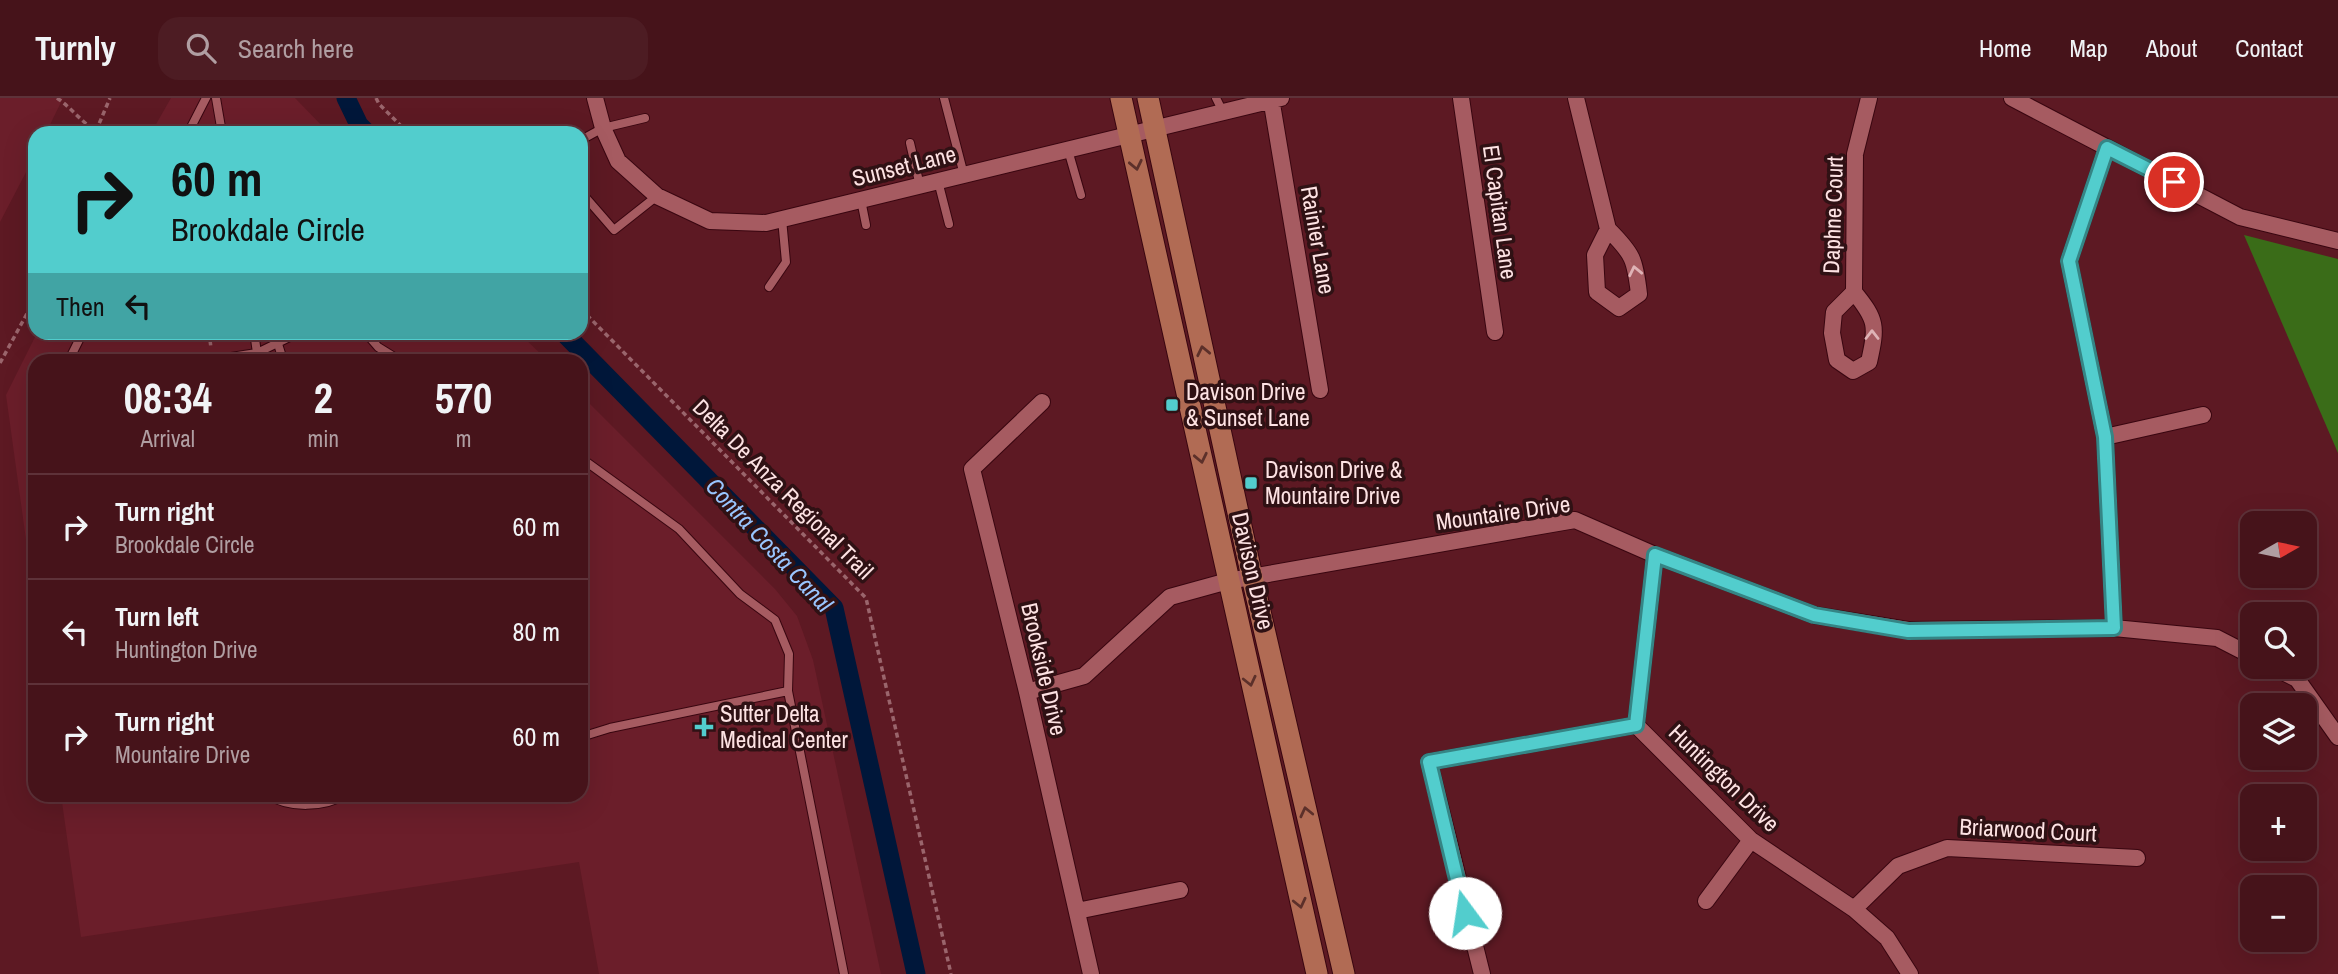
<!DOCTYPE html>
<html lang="en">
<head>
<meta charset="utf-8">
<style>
  :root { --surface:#46131a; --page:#4d1c23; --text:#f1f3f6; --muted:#b09ea2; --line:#5e3239 }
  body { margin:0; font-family:"Archivo Narrow",sans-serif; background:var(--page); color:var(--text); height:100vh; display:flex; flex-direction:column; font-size:26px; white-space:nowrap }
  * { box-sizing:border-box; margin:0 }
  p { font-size:23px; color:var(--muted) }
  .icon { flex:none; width:38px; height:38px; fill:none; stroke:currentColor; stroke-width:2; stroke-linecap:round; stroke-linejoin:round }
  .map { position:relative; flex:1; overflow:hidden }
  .side { position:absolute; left:28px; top:256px; width:560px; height:448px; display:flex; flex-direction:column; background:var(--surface); border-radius:21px; box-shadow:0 7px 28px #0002,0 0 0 2px var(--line) }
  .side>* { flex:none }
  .banner { position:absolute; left:28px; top:28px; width:560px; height:214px; border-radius:21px; box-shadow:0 7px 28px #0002,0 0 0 2px var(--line); background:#52cdcd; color:#111; overflow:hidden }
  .needle { width:46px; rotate:81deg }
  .controls { position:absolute; left:2240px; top:413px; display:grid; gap:14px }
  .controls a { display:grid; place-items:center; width:77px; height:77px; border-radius:14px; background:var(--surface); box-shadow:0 7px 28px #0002,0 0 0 2px var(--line); font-size:35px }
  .pin { position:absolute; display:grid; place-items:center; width:60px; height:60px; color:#fff; margin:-30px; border:4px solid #fff; border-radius:50%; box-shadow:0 2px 7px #0007 }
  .me { position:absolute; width:77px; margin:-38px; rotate:346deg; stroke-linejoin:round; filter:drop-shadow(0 0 5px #0008) }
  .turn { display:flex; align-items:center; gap:24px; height:147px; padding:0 28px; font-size:32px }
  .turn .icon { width:91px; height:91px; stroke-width:2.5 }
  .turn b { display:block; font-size:49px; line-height:60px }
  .then { display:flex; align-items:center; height:66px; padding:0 28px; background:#0003; gap:14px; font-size:26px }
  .eta { display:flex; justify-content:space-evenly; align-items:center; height:119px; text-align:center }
  .eta b { font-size:42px; font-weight:700; line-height:49px }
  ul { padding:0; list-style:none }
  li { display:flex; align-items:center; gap:21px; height:105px; padding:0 28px; border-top:2px solid var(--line) }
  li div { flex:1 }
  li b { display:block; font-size:26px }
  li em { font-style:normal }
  header { display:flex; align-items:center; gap:42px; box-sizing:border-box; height:98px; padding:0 35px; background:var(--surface); border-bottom:2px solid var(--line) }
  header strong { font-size:33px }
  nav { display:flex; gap:38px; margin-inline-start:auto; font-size:24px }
  .search { width:490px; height:63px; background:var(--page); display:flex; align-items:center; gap:18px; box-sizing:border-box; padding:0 24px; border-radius:21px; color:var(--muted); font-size:26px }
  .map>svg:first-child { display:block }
  .built { fill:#6b1e2a }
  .green { fill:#3a6c18 }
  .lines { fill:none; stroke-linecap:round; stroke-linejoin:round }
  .canal { stroke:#00173a; stroke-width:19 }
  .service-casing { stroke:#390610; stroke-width:10 }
  .minor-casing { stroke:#390610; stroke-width:18 }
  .secondary-casing { stroke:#390610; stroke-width:23 }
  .path { stroke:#9a656c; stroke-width:3.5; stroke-dasharray:5 3.5; stroke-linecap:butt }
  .service { stroke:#a65b61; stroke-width:8 }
  .minor { stroke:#a65b61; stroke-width:16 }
  .secondary { stroke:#b16b54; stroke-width:21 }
  .oneway { stroke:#5c302a }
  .oneway2 { stroke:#dfb3b6 }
  .route-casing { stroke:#358585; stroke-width:18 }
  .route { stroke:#52cdcd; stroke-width:12 }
  .poi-dot { fill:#52cdcd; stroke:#2f1114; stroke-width:2.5 }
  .labels { text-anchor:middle; stroke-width:7; stroke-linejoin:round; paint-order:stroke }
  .street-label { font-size:23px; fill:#fde2e3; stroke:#2f1114 }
  .poi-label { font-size:23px; fill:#fde2e3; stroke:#2f1114; text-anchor:start }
  .water-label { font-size:24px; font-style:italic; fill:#99c5fe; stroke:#2f1114 }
</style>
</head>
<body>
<header>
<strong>Turnly</strong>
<div class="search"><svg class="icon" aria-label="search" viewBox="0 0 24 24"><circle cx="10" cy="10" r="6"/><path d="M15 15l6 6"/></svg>Search here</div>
<nav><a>Home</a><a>Map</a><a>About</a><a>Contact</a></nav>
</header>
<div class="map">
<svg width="2338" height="876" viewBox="0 0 2338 876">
  <rect width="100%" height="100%" fill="#5d1923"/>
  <path class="built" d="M0,0H63L46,35H35V57L0,124Z
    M171,0H295L329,35H151Z
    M37,235H519L547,262H35V507L6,297Z
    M581,297L775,491L797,518L813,562L881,876H599L579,764L81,839L61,697L581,696Z"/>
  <path class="green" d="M2244,137L2338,161V355Z"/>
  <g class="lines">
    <path class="canal" d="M346,0L359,27L367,35
      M563,234L834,510L916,876"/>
    <g class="service-casing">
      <path id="service" d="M216,0L222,35
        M944,0L964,77
        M1216,0L1223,14
        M188,35L206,0
        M581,42L603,30L645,20
        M910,45L920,88
        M1068,52L1081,97
        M938,83L949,126
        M581,94L614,132L657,98
        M861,102L866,127
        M769,189L786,164L782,121
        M365,234L378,249L399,262
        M278,246L283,262
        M257,255L300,234
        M69,262L83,234
        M212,262L257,255L254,234
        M581,360L679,431L740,496L775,522L789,556L788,593L844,876
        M581,639L610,630L788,593
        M266,696C290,711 323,710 348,696"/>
    </g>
    <g class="minor-casing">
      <path id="minor" d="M595,0L603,30L618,63L657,98L710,123L766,125L1281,0
        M1271,0L1320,292
        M1461,0L1495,234
        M1576,0L1608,131C1633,156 1635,161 1639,196L1619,210L1597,194L1595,157L1608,131
        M2012,0L2240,119L2338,143
        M2107,50L2069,163L2105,339L2114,530
        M1854,194L1834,214L1832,235L1837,262L1853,273L1869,264C1877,228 1877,222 1854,194L1855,56L1869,0
        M1042,304L972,371L1027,594L1091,876
        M2105,339L2203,317
        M1655,457L1636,627L1751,742L1854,811L1887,840L1910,876
        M2273,569L2297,581L2338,639
        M1027,594L1084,578L1170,499L1228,483L1575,422L1655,457L1814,517L1908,532L2114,530L2217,540L2252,558
        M1706,803L1751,742
        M1854,811L1898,768L1947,750L2137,760
        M1077,813L1180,792
        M1482,876L1429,664L1636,627"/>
    </g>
    <g class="secondary-casing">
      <path id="secondary" d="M1121,0L1317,876
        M1148,0L1252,479L1344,876"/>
    </g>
    <path class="path" d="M57,0C73,11 83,27 101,35
      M376,0L379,6L408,35
      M96,33L110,0
      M581,211L866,500L951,876
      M209,234L211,250
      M0,265L35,201"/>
    <use href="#service" class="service"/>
    <use href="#minor" class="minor"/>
    <use href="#secondary" class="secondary"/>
  </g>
  <defs><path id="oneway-chevron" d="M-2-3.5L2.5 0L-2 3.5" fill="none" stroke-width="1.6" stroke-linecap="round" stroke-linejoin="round" transform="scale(1.75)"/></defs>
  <g class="oneway">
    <use href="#oneway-chevron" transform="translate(1136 67) rotate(78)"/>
    <use href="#oneway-chevron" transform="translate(1203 253) rotate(-102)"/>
    <use href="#oneway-chevron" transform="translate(1201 360) rotate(78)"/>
    <use href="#oneway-chevron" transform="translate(1250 583) rotate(77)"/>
    <use href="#oneway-chevron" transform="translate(1306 714) rotate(-103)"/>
    <use href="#oneway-chevron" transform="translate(1300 805) rotate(77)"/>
  </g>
  <g class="oneway2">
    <use href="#oneway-chevron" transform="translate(1635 173) rotate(-102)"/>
    <use href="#oneway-chevron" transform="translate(1872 237) rotate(-90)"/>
  </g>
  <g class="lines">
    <g class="route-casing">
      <path id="route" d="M1465,815L1429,664L1636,627L1655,457L1814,517L1908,533L2114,530L2105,339L2069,163L2107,50L2174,84"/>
    </g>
    <use href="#route" class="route"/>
  </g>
  <g class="poi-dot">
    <rect x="1165" y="300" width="14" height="14" rx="3.5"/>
    <rect x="1244" y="378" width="14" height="14" rx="3.5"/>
    <path d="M700.5 618.5h7v7h7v7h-7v7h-7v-7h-7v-7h7z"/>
  </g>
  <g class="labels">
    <g class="street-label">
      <text transform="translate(904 68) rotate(-14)" y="8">Sunset Lane</text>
      <text transform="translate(1500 114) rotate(82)" y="8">El Capitan Lane</text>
      <text transform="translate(1833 117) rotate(-88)" y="8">Daphne Court</text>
      <text transform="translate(1318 142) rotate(80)" y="8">Rainier Lane</text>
      <text transform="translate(783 391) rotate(45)" y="8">Delta De Anza Regional Trail</text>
      <text transform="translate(1503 415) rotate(-8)" y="8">Mountaire Drive</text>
      <text transform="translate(1253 473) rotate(77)" y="8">Davison Drive</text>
      <text transform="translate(1044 571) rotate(77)" y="8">Brookside Drive</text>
      <text transform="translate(1724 680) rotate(44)" y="8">Huntington Drive</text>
      <text transform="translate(2028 732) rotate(3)" y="8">Briarwood Court</text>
    </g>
    <g class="poi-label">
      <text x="1186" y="302">Davison Drive<tspan x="1186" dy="26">&amp; Sunset Lane</tspan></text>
      <text x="1265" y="380">Davison Drive &amp;<tspan x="1265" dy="26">Mountaire Drive</tspan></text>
      <text x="720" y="624">Sutter Delta<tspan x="720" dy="26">Medical Center</tspan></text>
    </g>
    <g class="water-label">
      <text transform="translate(769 447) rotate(47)" y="8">Contra Costa Canal</text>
    </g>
  </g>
</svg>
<div class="controls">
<a><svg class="needle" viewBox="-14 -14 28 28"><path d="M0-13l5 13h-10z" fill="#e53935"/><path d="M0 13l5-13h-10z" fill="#b09ea2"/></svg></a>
<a><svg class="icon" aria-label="search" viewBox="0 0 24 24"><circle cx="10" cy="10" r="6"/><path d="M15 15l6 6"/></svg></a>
<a><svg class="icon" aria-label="layers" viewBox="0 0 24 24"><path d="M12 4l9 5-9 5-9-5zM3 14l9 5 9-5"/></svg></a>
<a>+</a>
<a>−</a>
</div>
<div class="pin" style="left:2174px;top:84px;background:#d93025"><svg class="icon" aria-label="arrive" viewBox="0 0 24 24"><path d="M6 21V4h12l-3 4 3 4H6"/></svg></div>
<svg class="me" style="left:1465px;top:815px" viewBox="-20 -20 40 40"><circle r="19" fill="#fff"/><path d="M0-13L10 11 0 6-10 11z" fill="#52cdcd"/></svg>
<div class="banner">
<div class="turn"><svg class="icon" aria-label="right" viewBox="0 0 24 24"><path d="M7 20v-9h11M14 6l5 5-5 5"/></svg><div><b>60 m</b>Brookdale Circle</div></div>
<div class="then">Then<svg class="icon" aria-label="left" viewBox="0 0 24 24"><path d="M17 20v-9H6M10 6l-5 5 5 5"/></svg></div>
</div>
<section class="side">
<div class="eta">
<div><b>08:34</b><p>Arrival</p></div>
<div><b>2</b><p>min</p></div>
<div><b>570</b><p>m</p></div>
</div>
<ul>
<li><svg class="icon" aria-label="right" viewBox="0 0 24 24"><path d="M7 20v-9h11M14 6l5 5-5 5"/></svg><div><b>Turn right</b><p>Brookdale Circle</p></div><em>60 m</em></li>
<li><svg class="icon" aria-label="left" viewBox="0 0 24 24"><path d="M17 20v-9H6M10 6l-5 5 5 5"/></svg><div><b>Turn left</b><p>Huntington Drive</p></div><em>80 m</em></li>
<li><svg class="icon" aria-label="right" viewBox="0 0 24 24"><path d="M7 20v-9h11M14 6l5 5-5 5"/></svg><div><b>Turn right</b><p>Mountaire Drive</p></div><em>60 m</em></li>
</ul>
</section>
</div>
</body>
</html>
